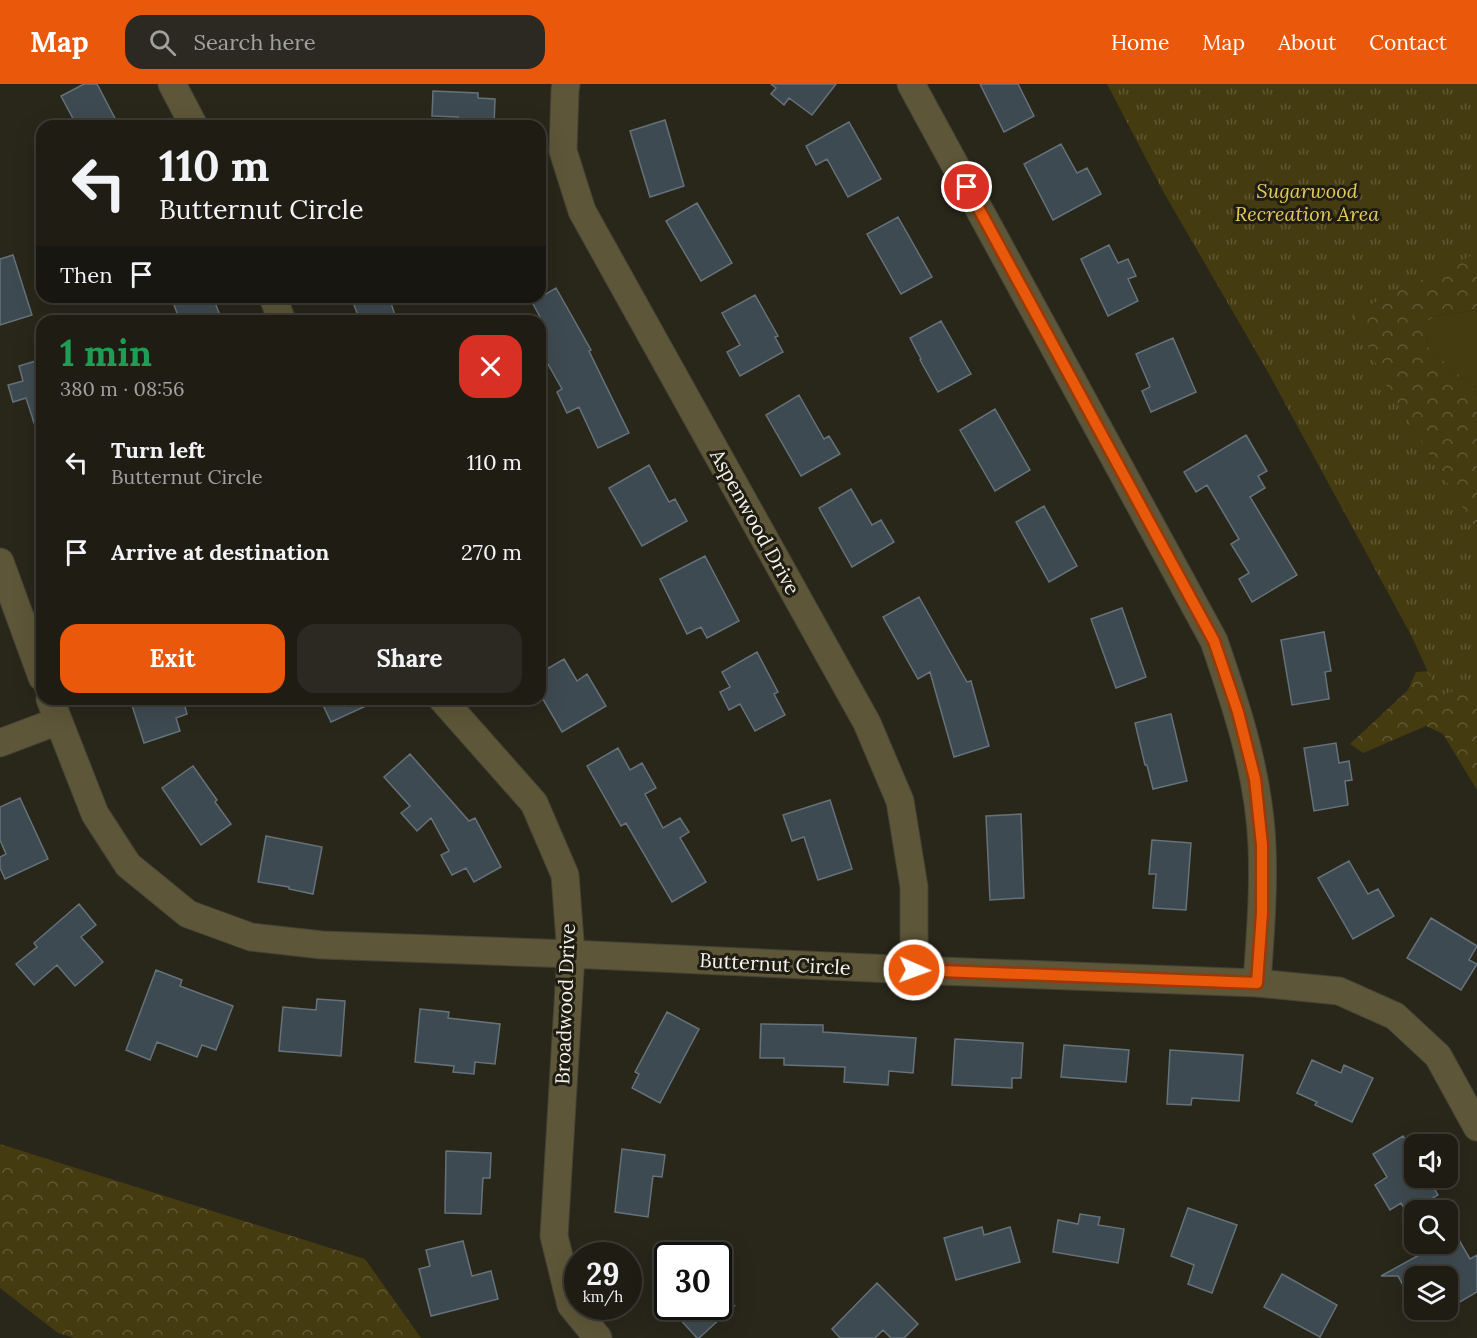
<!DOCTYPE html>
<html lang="en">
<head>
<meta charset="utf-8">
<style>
  :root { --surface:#1f1c14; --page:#2c2922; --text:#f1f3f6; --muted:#a1a1a0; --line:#3c3a34; --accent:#ea580c }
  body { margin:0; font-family:Lora,serif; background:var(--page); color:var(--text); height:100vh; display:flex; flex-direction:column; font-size:22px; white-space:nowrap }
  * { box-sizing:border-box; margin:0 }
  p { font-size:20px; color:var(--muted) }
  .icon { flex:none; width:33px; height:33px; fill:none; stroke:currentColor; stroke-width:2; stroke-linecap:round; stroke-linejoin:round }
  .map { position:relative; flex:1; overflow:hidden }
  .sheet { position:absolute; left:36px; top:231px; width:510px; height:390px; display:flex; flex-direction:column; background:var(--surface); border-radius:18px; box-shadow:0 6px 24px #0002,0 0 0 2px var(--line) }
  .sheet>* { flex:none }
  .top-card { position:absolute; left:36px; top:36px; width:510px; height:183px; border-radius:18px; box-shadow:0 6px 24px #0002,0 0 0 2px var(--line); background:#1f1c14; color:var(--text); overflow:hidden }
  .controls { position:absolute; left:1404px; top:1050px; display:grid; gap:12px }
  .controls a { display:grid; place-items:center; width:54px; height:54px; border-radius:12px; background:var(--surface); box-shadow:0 6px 24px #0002,0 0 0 2px var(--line); font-size:30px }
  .speed { position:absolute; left:564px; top:1158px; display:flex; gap:12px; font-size:30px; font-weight:700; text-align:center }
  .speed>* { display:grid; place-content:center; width:78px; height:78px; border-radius:50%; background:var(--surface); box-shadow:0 6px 24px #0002,0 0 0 2px var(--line); line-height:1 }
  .speed small { font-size:15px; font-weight:400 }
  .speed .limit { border:3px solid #111; border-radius:9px; background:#fff; color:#111 }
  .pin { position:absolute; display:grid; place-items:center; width:51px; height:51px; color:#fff; margin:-26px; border:3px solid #fff; border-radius:50%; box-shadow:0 2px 6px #0007 }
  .me { position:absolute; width:66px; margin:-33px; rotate:92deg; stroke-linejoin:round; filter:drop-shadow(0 0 4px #0008) }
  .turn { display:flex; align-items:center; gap:21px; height:126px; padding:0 24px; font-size:27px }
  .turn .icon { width:78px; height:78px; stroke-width:2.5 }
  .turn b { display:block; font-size:42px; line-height:51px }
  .then { display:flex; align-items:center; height:57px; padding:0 24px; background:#0003; gap:12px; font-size:22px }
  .round { display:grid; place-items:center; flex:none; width:63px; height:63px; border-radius:18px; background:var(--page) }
  .summary { display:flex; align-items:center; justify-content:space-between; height:102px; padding:0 24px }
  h1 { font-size:36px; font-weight:700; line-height:45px; color:#1e9e55 }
  .action { display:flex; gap:12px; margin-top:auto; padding:12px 24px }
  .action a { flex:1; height:69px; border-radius:18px; background:var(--accent); color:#fff; font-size:24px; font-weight:700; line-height:69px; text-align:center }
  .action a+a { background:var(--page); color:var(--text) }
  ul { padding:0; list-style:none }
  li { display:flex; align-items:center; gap:18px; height:90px; padding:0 24px }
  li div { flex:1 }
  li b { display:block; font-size:22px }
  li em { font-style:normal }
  header { display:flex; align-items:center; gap:36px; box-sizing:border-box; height:84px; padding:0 30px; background:var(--accent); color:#fff }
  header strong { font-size:28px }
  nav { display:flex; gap:33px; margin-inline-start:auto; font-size:21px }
  .search { width:420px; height:54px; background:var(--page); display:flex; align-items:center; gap:15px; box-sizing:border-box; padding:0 21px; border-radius:18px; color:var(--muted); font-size:22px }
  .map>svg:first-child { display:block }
  .grass { fill:#453b11 }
  .forest { fill:url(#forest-crowns) }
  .park { fill:url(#park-tufts) }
  .building { fill:#3e4a51; stroke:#65727a; stroke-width:1.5 }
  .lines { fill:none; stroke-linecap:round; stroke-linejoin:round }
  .minor-casing { stroke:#454337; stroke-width:29 }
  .minor { stroke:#5d5638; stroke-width:27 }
  .route-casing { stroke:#983908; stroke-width:15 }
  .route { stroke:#ea580c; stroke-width:10 }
  .labels { text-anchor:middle; stroke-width:6; stroke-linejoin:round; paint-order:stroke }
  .park-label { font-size:20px; font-style:italic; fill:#e3c95c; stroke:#1f1c11 }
  .street-label { font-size:20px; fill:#f4f2eb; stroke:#1f1c11 }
</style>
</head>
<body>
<header>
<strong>Map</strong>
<div class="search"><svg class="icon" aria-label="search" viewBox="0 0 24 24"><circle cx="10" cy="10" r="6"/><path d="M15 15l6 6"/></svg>Search here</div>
<nav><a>Home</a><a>Map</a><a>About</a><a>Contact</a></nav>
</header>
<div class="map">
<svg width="1477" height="1254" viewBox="0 0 1477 1254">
  <defs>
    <pattern id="forest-crowns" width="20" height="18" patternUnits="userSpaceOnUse" patternTransform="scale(1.5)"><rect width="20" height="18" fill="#453b11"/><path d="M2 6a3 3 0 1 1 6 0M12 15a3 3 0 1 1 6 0" fill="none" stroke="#605834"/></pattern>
    <pattern id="park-tufts" width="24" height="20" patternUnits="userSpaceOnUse" patternTransform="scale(1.5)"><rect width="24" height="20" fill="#453b11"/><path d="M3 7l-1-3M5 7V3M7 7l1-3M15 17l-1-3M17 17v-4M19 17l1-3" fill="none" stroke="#605834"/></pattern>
  </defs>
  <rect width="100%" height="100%" fill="#29261a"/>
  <path class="grass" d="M1477,226V311L1469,300L1428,263L1426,252V238L1435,232Z"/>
  <path class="forest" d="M1477,159V226L1435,232L1426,238V252L1428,263L1469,300L1477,311V479L1439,414L1344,218Z
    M1477,584V706L1443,650L1426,642L1363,669L1350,660L1408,606L1416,588Z
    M0,1060L365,1175L421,1254H75L58,1249L0,1204Z"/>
  <path class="park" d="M1107,0H1477V169L1353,229L1384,298L1477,446V603L1459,605L1439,612L1412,553L1269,290L1164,109Z"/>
  <path class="building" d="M84,0H97L119,42H77L61,12Z
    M771,0H836L812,31L789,14L784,21L771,10L776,4Z
    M980,0H1018L1034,32L1004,48Z
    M433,7L478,9V14L495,15L494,42H458V33L432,32Z
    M665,36L684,102L650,113L630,47Z
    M849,38L881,95L848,113L827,75L816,81L806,62Z
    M1061,60L1077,89L1087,84L1101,110L1053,136L1024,80Z
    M697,119L732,179L701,197L666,137Z
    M898,133L932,193L901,210L867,150Z
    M1109,161L1118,179L1128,175L1136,192L1128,195L1138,217L1108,232L1081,175Z
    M13,171L32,231L0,241V175Z
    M556,204L591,266L589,267L629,349L598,364L579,323L567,329L557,308L562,305L540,266V233L532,218Z
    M755,211L778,252L775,253L783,268L740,292L727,268L740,261L722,229Z
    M171,213H213L222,237H180Z
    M351,213H389L395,231L380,237H360Z
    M941,237L971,290L938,308L920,276L921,275L910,254Z
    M1173,254L1196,308L1151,328L1142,307L1150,303L1136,270Z
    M42,275V351H38L26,314L13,318L8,301L23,297L19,282Z
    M799,311L824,355L829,352L840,370L801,392L766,331Z
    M995,325L1030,386L995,407L960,346Z
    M1246,351L1267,387L1258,392L1265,404L1250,413L1297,491L1252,518L1239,495L1249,489L1231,460L1239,455L1207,401L1196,408L1184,388Z
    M649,381L669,418L675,415L687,437L642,462L609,404Z
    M851,405L872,441L881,436L894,458L852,483L819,424Z
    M1044,422L1077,482L1049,498L1016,438Z
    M705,472L739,537L707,554L701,543L687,550L660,495Z
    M919,513L967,598L971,597L989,662L954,673L930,588L918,595L883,533Z
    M1122,524L1146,593L1116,604L1091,535Z
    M1324,548L1331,587L1325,588L1329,615L1292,621L1281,556Z
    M757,568L778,608L774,610L785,631L755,647L740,620L729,626L720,608L730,603L722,588Z
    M564,575L577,597L587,590L606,622L562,648L540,610V589Z
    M130,615H183L187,630L176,634L180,647L144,659Z
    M320,615H381L331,638Z
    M1171,630L1187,697L1153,705L1147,681H1145L1135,639Z
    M1336,659L1339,679L1349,677L1352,696L1345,697L1348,721L1314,727L1304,664Z
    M618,664L630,686L642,679L656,704L645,710L663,744L680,734L689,748L680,754L706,798L672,818L626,739L621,742L587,682Z
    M410,670L469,737L475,734L501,783L474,798L466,784L452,791L441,771L449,767L431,734L417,747L401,729L410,722L384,693Z
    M193,682L217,716L215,718L231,740L201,761L162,704Z
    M20,714L48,775L5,795L0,784V773L6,770L0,756V723Z
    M830,716L852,785L818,796L804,753L792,757L783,731Z
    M1021,730L1024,814L990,816L986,732Z
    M266,752L322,763L313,810L289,805V803L258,798Z
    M1152,756L1191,759L1186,826L1153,824L1156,790H1149Z
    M1349,777L1368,810L1378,805L1394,832L1353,855L1318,794Z
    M79,820L96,841L81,853L103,878L75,902L57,881L34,901L16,880L37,863L34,859Z
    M1431,834L1477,862L1469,876L1477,880L1461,906L1407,874Z
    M156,886L182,896L180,902L233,922L216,966L202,961L197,973L157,958L150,976L126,966Z
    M317,915L345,917L341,972L279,967L283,923L316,926Z
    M420,925L449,928L448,934L500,940L495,980L475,978L474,990L453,988L454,982L415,978Z
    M667,928L699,945L660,1019L632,1004L639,990L635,988Z
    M761,940L823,941V948L916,954L913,989L889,987L888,1001L844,998L845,983L784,981V974H760Z
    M955,955L1023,959L1021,994H1012V1004L952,1001Z
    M1064,961L1129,966L1126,998L1061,993Z
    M1170,966L1243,971L1239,1017L1192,1014L1191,1021L1167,1020Z
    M1312,976L1341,989L1344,981L1373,994L1352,1038L1315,1021L1317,1018L1297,1009Z
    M1403,1052L1414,1071V1094H1428L1438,1111L1407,1129L1401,1119L1390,1126L1375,1101L1387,1093L1373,1070Z
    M622,1065L665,1071L662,1093L653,1092L648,1133L615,1128Z
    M446,1067L491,1069L490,1094H483L481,1130L445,1129Z
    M1188,1124L1237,1141L1212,1209L1188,1200L1194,1181L1171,1172Z
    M1080,1130L1100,1133L1098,1141L1124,1145L1118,1179L1053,1168L1058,1136L1078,1140Z
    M982,1143L984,1151L1010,1143L1020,1178L956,1196L944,1154Z
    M1459,1156L1470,1175L1477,1171V1208L1453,1222L1448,1213V1192H1414V1222L1398,1192H1381L1439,1160L1442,1165Z
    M463,1157L472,1192L491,1187L498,1215L431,1232L419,1185L430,1182L426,1166Z
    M1282,1190L1337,1221L1320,1253L1264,1223Z
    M877,1199L918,1240L904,1254H891L883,1246L875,1254H840L832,1245Z
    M668,1222H734L699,1254H697Z"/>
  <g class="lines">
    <g class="minor-casing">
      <path id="minor" d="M172,0L194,42
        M566,0L565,6L563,67L582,127L867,639L900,717L914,803V886
        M273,213L282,237
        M0,478L42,593
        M50,615L95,730L128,781L188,830L251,853L322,861L571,870L914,886L1257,899C1260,854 1264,808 1262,762C1259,690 1237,624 1214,557L911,0
        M442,615L534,719L565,791L571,870L554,1152L571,1221L598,1254
        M0,659L58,637
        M1257,899L1339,907L1395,932L1438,972L1477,1043"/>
    </g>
    <use href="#minor" class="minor"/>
  </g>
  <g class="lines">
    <g class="route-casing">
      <path id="route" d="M914,886L1257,899L1262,829V761L1255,695L1238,628L1214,557L967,103"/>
    </g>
    <use href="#route" class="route"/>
  </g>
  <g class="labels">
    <g class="park-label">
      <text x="1307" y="114">Sugarwood<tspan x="1307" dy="23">Recreation Area</tspan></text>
    </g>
    <g class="street-label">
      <text transform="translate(755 438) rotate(61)" y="7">Aspenwood Drive</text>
      <text transform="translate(775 880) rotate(3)" y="7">Butternut Circle</text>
      <text transform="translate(565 920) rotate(-88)" y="7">Broadwood Drive</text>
    </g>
  </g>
</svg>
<div class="controls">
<a><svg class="icon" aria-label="sound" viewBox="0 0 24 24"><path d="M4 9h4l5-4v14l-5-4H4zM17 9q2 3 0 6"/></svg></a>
<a><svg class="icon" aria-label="search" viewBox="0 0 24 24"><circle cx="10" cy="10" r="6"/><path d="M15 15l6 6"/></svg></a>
<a><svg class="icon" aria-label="layers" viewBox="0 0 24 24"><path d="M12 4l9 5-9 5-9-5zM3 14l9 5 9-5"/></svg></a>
</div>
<div class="speed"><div>29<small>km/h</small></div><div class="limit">30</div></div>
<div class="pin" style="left:967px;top:103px;background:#d93025"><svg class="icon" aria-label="arrive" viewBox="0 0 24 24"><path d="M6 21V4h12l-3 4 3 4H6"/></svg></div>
<svg class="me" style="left:914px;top:886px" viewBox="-20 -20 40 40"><circle r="17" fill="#ea580c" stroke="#fff" stroke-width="3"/><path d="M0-11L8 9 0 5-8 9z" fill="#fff"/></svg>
<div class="top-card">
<div class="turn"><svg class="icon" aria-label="left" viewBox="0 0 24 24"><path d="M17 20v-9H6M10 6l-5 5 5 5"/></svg><div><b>110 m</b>Butternut Circle</div></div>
<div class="then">Then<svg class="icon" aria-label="arrive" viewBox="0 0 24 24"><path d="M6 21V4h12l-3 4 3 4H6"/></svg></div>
</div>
<section class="sheet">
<div class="summary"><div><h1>1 min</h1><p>380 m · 08:56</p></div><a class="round" style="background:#d93025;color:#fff"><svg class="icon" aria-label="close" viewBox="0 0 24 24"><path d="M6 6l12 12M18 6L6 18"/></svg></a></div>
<ul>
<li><svg class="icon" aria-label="left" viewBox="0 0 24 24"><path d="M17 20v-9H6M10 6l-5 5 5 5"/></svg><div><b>Turn left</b><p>Butternut Circle</p></div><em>110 m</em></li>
<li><svg class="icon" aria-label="arrive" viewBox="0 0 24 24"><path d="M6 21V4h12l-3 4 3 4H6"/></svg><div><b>Arrive at destination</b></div><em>270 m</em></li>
</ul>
<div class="action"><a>Exit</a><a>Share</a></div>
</section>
</div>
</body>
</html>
